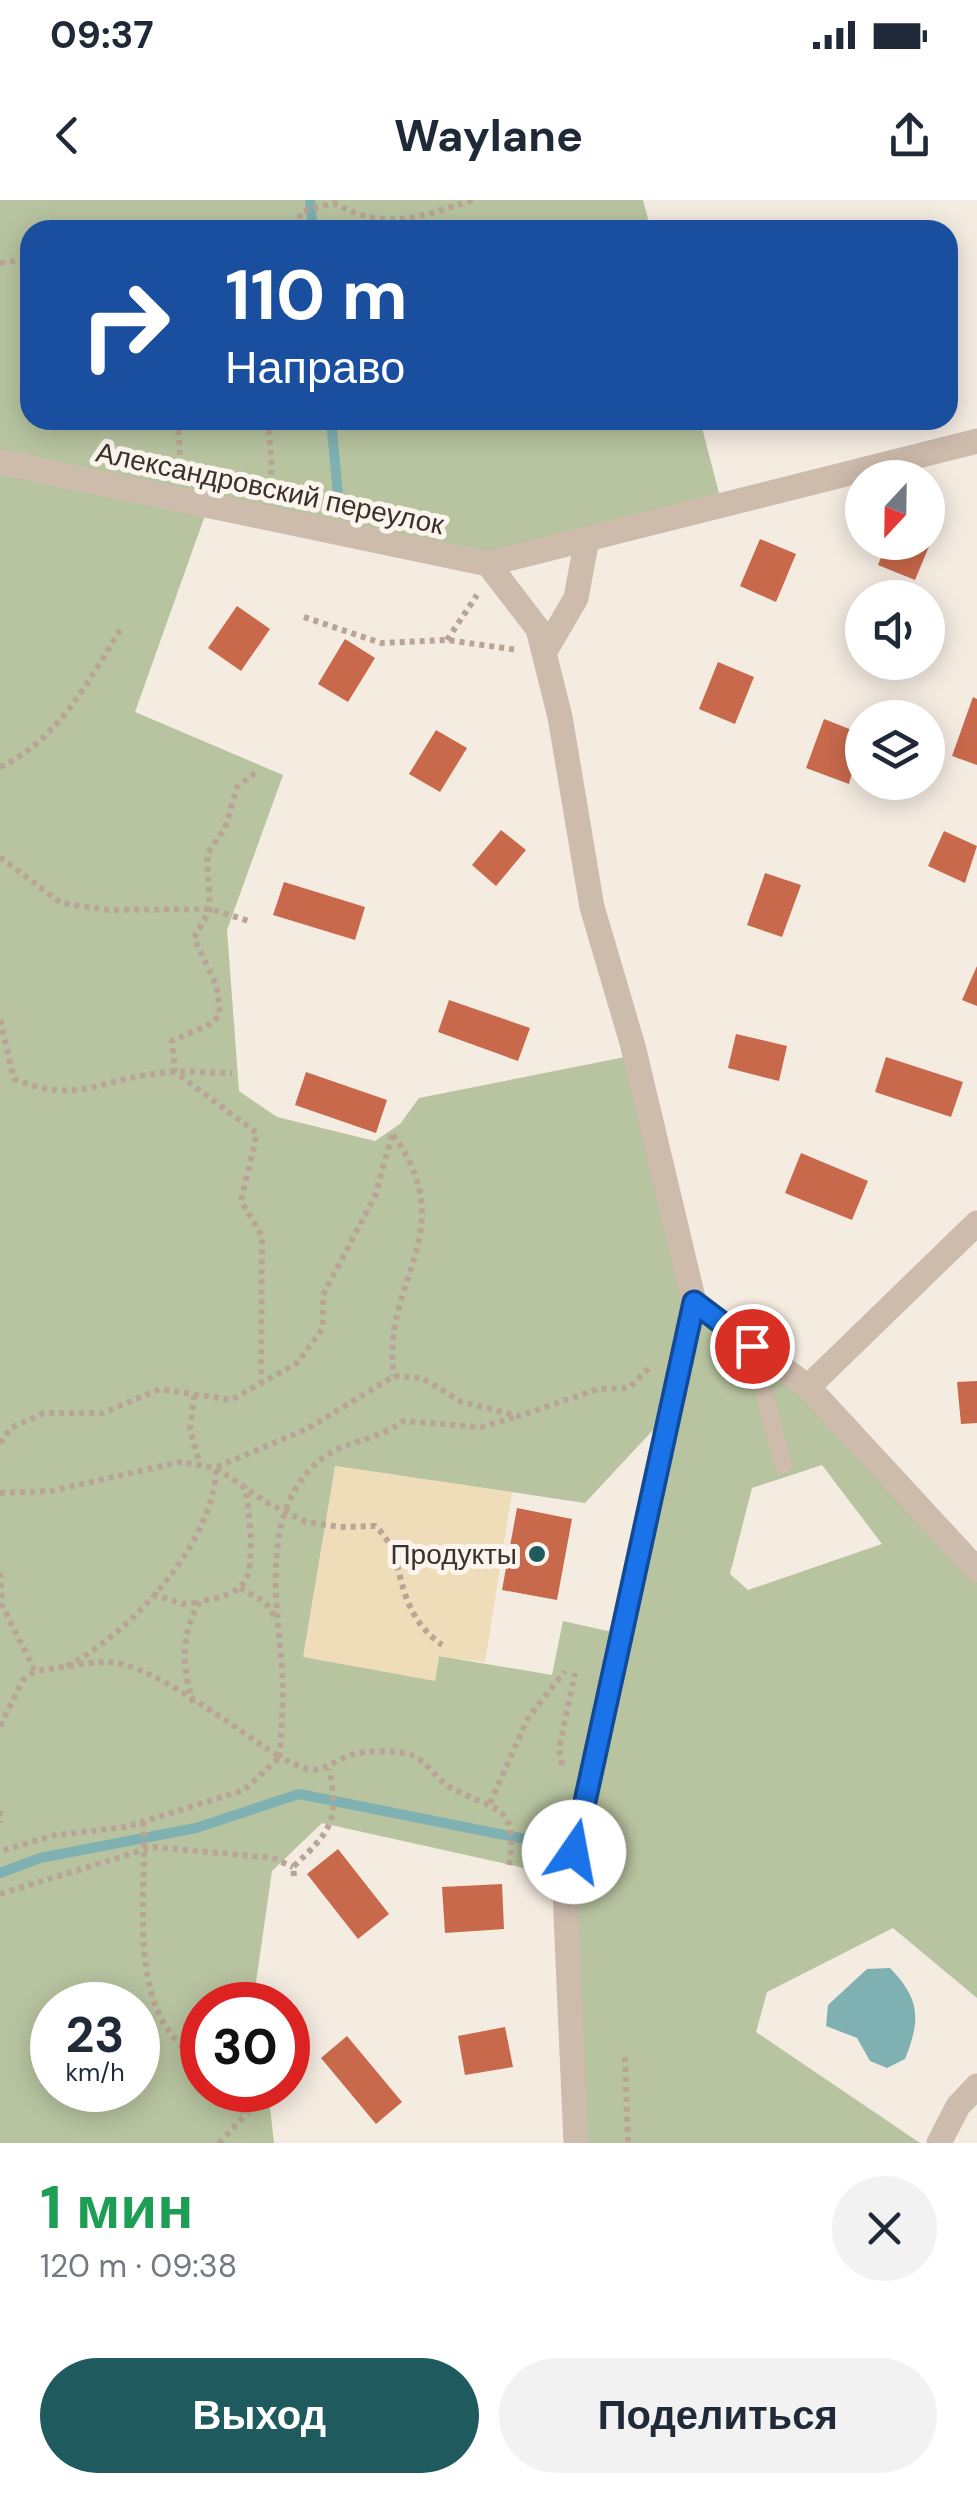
<!DOCTYPE html>
<html lang="ru">
<head>
<meta charset="utf-8">
<style>
  :root { --surface:#fff; --page:#f2f2f3; --text:#1f2937; --muted:#747a83; --accent:#1f5a5e }
  body { margin:0; font-family:"DM Sans",sans-serif; background:var(--page); color:var(--text); height:100vh; display:flex; flex-direction:column; font-size:38px; white-space:nowrap }
  * { box-sizing:border-box; margin:0 }
  p { font-size:32px; color:var(--muted) }
  .icon { flex:none; width:55px; height:55px; fill:none; stroke:currentColor; stroke-width:2; stroke-linecap:round; stroke-linejoin:round }
  .map { position:relative; height:1943px; overflow:hidden }
  .drawer { display:flex; flex-direction:column; background:var(--surface); flex:1 }
  .drawer>* { flex:none }
  .banner { position:absolute; left:20px; top:20px; width:938px; height:210px; border-radius:30px; box-shadow:0 5px 25px #0003; background:#1a4fa0; color:#fff; overflow:hidden }
  .needle { width:65px; rotate:202deg }
  .tools { position:absolute; left:845px; top:260px; display:grid; gap:20px }
  .tools a { display:grid; place-items:center; width:100px; height:100px; border-radius:50%; background:var(--surface); box-shadow:0 5px 25px #0003; font-size:50px }
  .speed { position:absolute; left:30px; top:1782px; display:flex; gap:20px; font-size:50px; font-weight:700; text-align:center }
  .speed>* { display:grid; place-content:center; width:130px; height:130px; border-radius:50%; background:var(--surface); box-shadow:0 5px 25px #0003; line-height:1 }
  .speed small { font-size:25px; font-weight:400 }
  .speed .limit { border:15px solid #d22; background:#fff; color:#111 }
  .pin { position:absolute; display:grid; place-items:center; width:85px; height:85px; color:#fff; margin:-42px; border:5px solid #fff; border-radius:50%; box-shadow:0 2px 10px #0007 }
  .me { position:absolute; width:110px; margin:-55px; rotate:12deg; stroke-linejoin:round; filter:drop-shadow(0 0 8px #0008) }
  .turn { display:flex; align-items:center; gap:35px; height:210px; padding:0 40px; font-size:45px }
  .turn .icon { width:130px; height:130px; stroke-width:2.5 }
  .turn b { display:block; font-size:70px; line-height:85px }
  .round { display:grid; place-items:center; flex:none; width:105px; height:105px; border-radius:52px; background:var(--page) }
  .overview { display:flex; align-items:center; justify-content:space-between; height:170px; padding:0 40px }
  h1 { font-size:60px; font-weight:700; line-height:75px; color:#1e9e55 }
  .button { display:flex; gap:20px; margin-top:auto; padding:20px 40px }
  .button a { flex:1; height:115px; border-radius:60px; background:var(--accent); color:#fff; font-size:40px; font-weight:700; line-height:115px; text-align:center }
  .button a+a { background:var(--page); color:var(--text) }
  .status { display:flex; justify-content:space-between; align-items:center; height:70px; padding:0 50px; background:var(--surface); direction:ltr }
  .status svg { height:28px; fill:currentColor }
  header { display:flex; justify-content:space-between; align-items:center; height:130px; padding:0 40px; background:var(--surface); font-size:45px; font-weight:700 }
  .map>svg:first-child { display:block }
  .green { fill:#b8c4a0; fill-rule:evenodd }
  .sand { fill:#efdcb8 }
  .water { fill:#7fb0b2 }
  .lines { fill:none; stroke-linecap:round; stroke-linejoin:round }
  .stream { stroke:#7fb0b2; stroke-width:10 }
  .building { fill:#c8694b }
  .path { stroke:#b9a596; stroke-width:6; stroke-dasharray:5 5; stroke-linecap:butt }
  .service { stroke:#cdbbac; stroke-width:18 }
  .minor { stroke:#cdbbac; stroke-width:25 }
  .route-casing { stroke:#114b97; stroke-width:25 }
  .route { stroke:#1a73e8; stroke-width:18 }
  .poi-dot { fill:#1f5a5e; stroke:#fbf5ee; stroke-width:4 }
  .labels { text-anchor:middle; stroke-width:10; stroke-linejoin:round; paint-order:stroke }
  .street-label { font-size:28px; fill:#3b302b; stroke:#fbf5ee }
  .poi-label { font-size:28px; fill:#3b302b; stroke:#fbf5ee; text-anchor:end }
</style>
</head>
<body>
<div class="status"><b>09:37</b><svg viewBox="0 0 49 12"><path d="M0 12V9h3v3zM5 12V6h3v6zM10 12V3h3v9zM15 12V0h3v12zM26 1h20v11H26zM47 4h2v5h-2z"/></svg></div>
<header><svg class="icon" aria-label="back" viewBox="0 0 24 24"><path d="M15 5l-7 7 7 7"/></svg>Waylane<svg class="icon" aria-label="share" viewBox="0 0 24 24"><path d="M12 15V3M7 8l5-5 5 5M5 13v7h14v-7"/></svg></header>
<div class="map">
<svg width="977" height="1943" viewBox="0 0 977 1943">
  <rect width="100%" height="100%" fill="#f4ebe1"/>
  <path class="green" d="M0,0H643L651,30H30V220H700L722,305L458,358L208,307L135,512L283,575L227,730L239,891L277,917L375,941L400,924L419,898L635,855L692,1093L800,1181L977,1370V1798L893,1728L767,1792L756,1832L920,1943H576L569,1678L322,1623L272,1671L255,1789L257,1805H202V1890H268L274,1943H0ZM667,1215L621,1434L563,1421L552,1475L439,1456L435,1480L335,1266L585,1303ZM822,1265L882,1344L748,1390L730,1374L752,1288ZM52,1805H138V1890H52Z"/>
  <path class="sand" d="M335,1266L512,1292L485,1462L439,1456L435,1481L303,1457Z"/>
  <path class="water" d="M890,1768C920,1799 921,1819 905,1859L887,1868L870,1861L857,1838L826,1826L828,1805L867,1769Z"/>
  <g class="lines">
    <path class="stream" d="M310,0L313,30
      M331,220L339,305
      M0,1673L40,1658L196,1628L299,1594L565,1647"/>
  </g>
  <path class="building" d="M928,328L935,332L915,380L878,365L887,342H928Z
    M760,339L796,354L776,402L740,386Z
    M237,406L270,429L241,471L208,448Z
    M345,439L375,458L348,502L318,484Z
    M718,462L754,477L735,524L699,509Z
    M973,497L977,499V565L952,556Z
    M824,519L862,534L849,584L806,568Z
    M436,530L467,548L440,592L409,574Z
    M501,630L526,650L496,686L472,665Z
    M944,631L977,646L965,683L928,666Z
    M765,673L801,685L782,737L747,725Z
    M284,682L365,707L355,740L273,715Z
    M977,766V806L962,800Z
    M449,800L530,828L518,861L438,832Z
    M736,834L787,846L779,881L728,868Z
    M886,857L963,882L951,917L875,892Z
    M306,872L387,900L376,933L295,905Z
    M801,953L868,981L852,1020L785,993Z
    M977,1181V1223L961,1224L957,1182Z
    M517,1308L572,1319L557,1400L502,1390Z
    M338,1649L389,1714L358,1739L307,1674Z
    M502,1684L504,1729L445,1733L442,1687Z
    M505,1827L513,1867L465,1875L458,1836Z
    M347,1836L402,1902L376,1924L321,1858Z"/>
  <g class="lines">
    <path class="path" d="M286,30L298,26L301,12L334,3C387,32 418,17 473,0
      M0,63L30,59
      M178,220L181,273
      M268,220L272,267L268,293
      M304,417L381,443L447,440L518,450
      M447,440L477,395
      M0,567C57,541 88,482 120,430
      M255,573L237,587L225,628L207,654L210,709L194,738L217,787L220,815L210,824L172,841L175,872L257,933L241,1001L262,1036L261,1181
      M0,657L61,703L109,710L210,709L252,722
      M0,820L14,879C78,905 100,879 161,873C184,870 209,873 232,873
      M393,935C464,1032 380,1080 394,1176
      M194,1195L190,1229L200,1266
      M0,1243L11,1228L44,1213H103L160,1189L231,1200L297,1163L323,1128V1095L375,996L392,935
      M217,1267L307,1229L394,1176L422,1178L462,1202L519,1216L598,1189L629,1188L650,1167
      M0,1293L51,1291L180,1262L216,1268L266,1302L306,1322L340,1327L375,1326C410,1356 388,1405 442,1445
      M0,1373L2,1405L35,1471C58,1468 82,1463 104,1462C150,1460 237,1531 280,1557L244,1590L126,1627L56,1635L0,1651
      M240,1388L265,1402L276,1418
      M153,1394L182,1404L199,1402
      M67,1466C131,1433 214,1343 216,1269
      M193,1503C182,1466 180,1435 200,1401C215,1399 234,1395 244,1383C256,1368 249,1307 245,1287
      M0,1526L23,1480L35,1471
      M562,1565L559,1549L575,1473
      M490,1603L528,1518L565,1471
      M0,1611V1623
      M143,1622C149,1700 121,1813 202,1862
      M509,1665C519,1599 492,1612 448,1586C433,1576 425,1557 405,1553C391,1551 364,1550 351,1555C313,1570 322,1578 280,1557C281,1534 283,1510 283,1487C280,1413 255,1315 320,1260C344,1240 378,1241 403,1221L481,1227L519,1216
      M294,1676L293,1667C330,1632 340,1621 329,1569
      M0,1694L153,1647L273,1658L293,1667
      M625,1857L628,1943
      M288,1870L293,1863
      M236,1890L244,1916
      M219,1943L269,1890"/>
    <path class="service" d="M752,1146L783,1265"/>
    <path class="minor" d="M0,262L488,364L977,241
      M488,364L538,429L560,517L592,707L633,846L694,1102L565,1692L576,1943
      M544,453L576,398L587,339
      M694,1102L808,1187L977,1370
      M808,1187L977,1023
      M939,1943L958,1906L977,1886"/>
  </g>
  <g class="lines">
    <g class="route-casing">
      <path id="route" d="M574,1652L694,1102L752,1146"/>
    </g>
    <use href="#route" class="route"/>
  </g>
  <circle class="poi-dot" cx="537" cy="1354" r="10"/>
  <g class="labels">
    <g class="street-label">
      <text transform="translate(270 288) rotate(12)" y="10">Александровский переулок</text>
    </g>
    <g class="poi-label">
      <text x="517" y="1364">Продукты</text>
    </g>
  </g>
</svg>
<div class="tools">
<a><svg class="needle" viewBox="-14 -14 28 28"><path d="M0-13l5 13h-10z" fill="#e53935"/><path d="M0 13l5-13h-10z" fill="#747a83"/></svg></a>
<a><svg class="icon" aria-label="sound" viewBox="0 0 24 24"><path d="M4 9h4l5-4v14l-5-4H4zM17 9q2 3 0 6"/></svg></a>
<a><svg class="icon" aria-label="layers" viewBox="0 0 24 24"><path d="M12 4l9 5-9 5-9-5zM3 14l9 5 9-5"/></svg></a>
</div>
<div class="speed"><div>23<small>km/h</small></div><div class="limit">30</div></div>
<div class="pin" style="left:752px;top:1146px;background:#d93025"><svg class="icon" aria-label="arrive" viewBox="0 0 24 24"><path d="M6 21V4h12l-3 4 3 4H6"/></svg></div>
<svg class="me" style="left:574px;top:1652px" viewBox="-20 -20 40 40"><circle r="19" fill="#fff"/><path d="M0-13L10 11 0 6-10 11z" fill="#1a73e8"/></svg>
<div class="banner">
<div class="turn"><svg class="icon" aria-label="right" viewBox="0 0 24 24"><path d="M7 20v-9h11M14 6l5 5-5 5"/></svg><div><b>110 m</b>Направо</div></div>
</div>
</div>
<section class="drawer">
<div class="overview"><div><h1>1 мин</h1><p>120 m · 09:38</p></div><a class="round"><svg class="icon" aria-label="close" viewBox="0 0 24 24"><path d="M6 6l12 12M18 6L6 18"/></svg></a></div>
<div class="button"><a>Выход</a><a>Поделиться</a></div>
</section>
</body>
</html>
